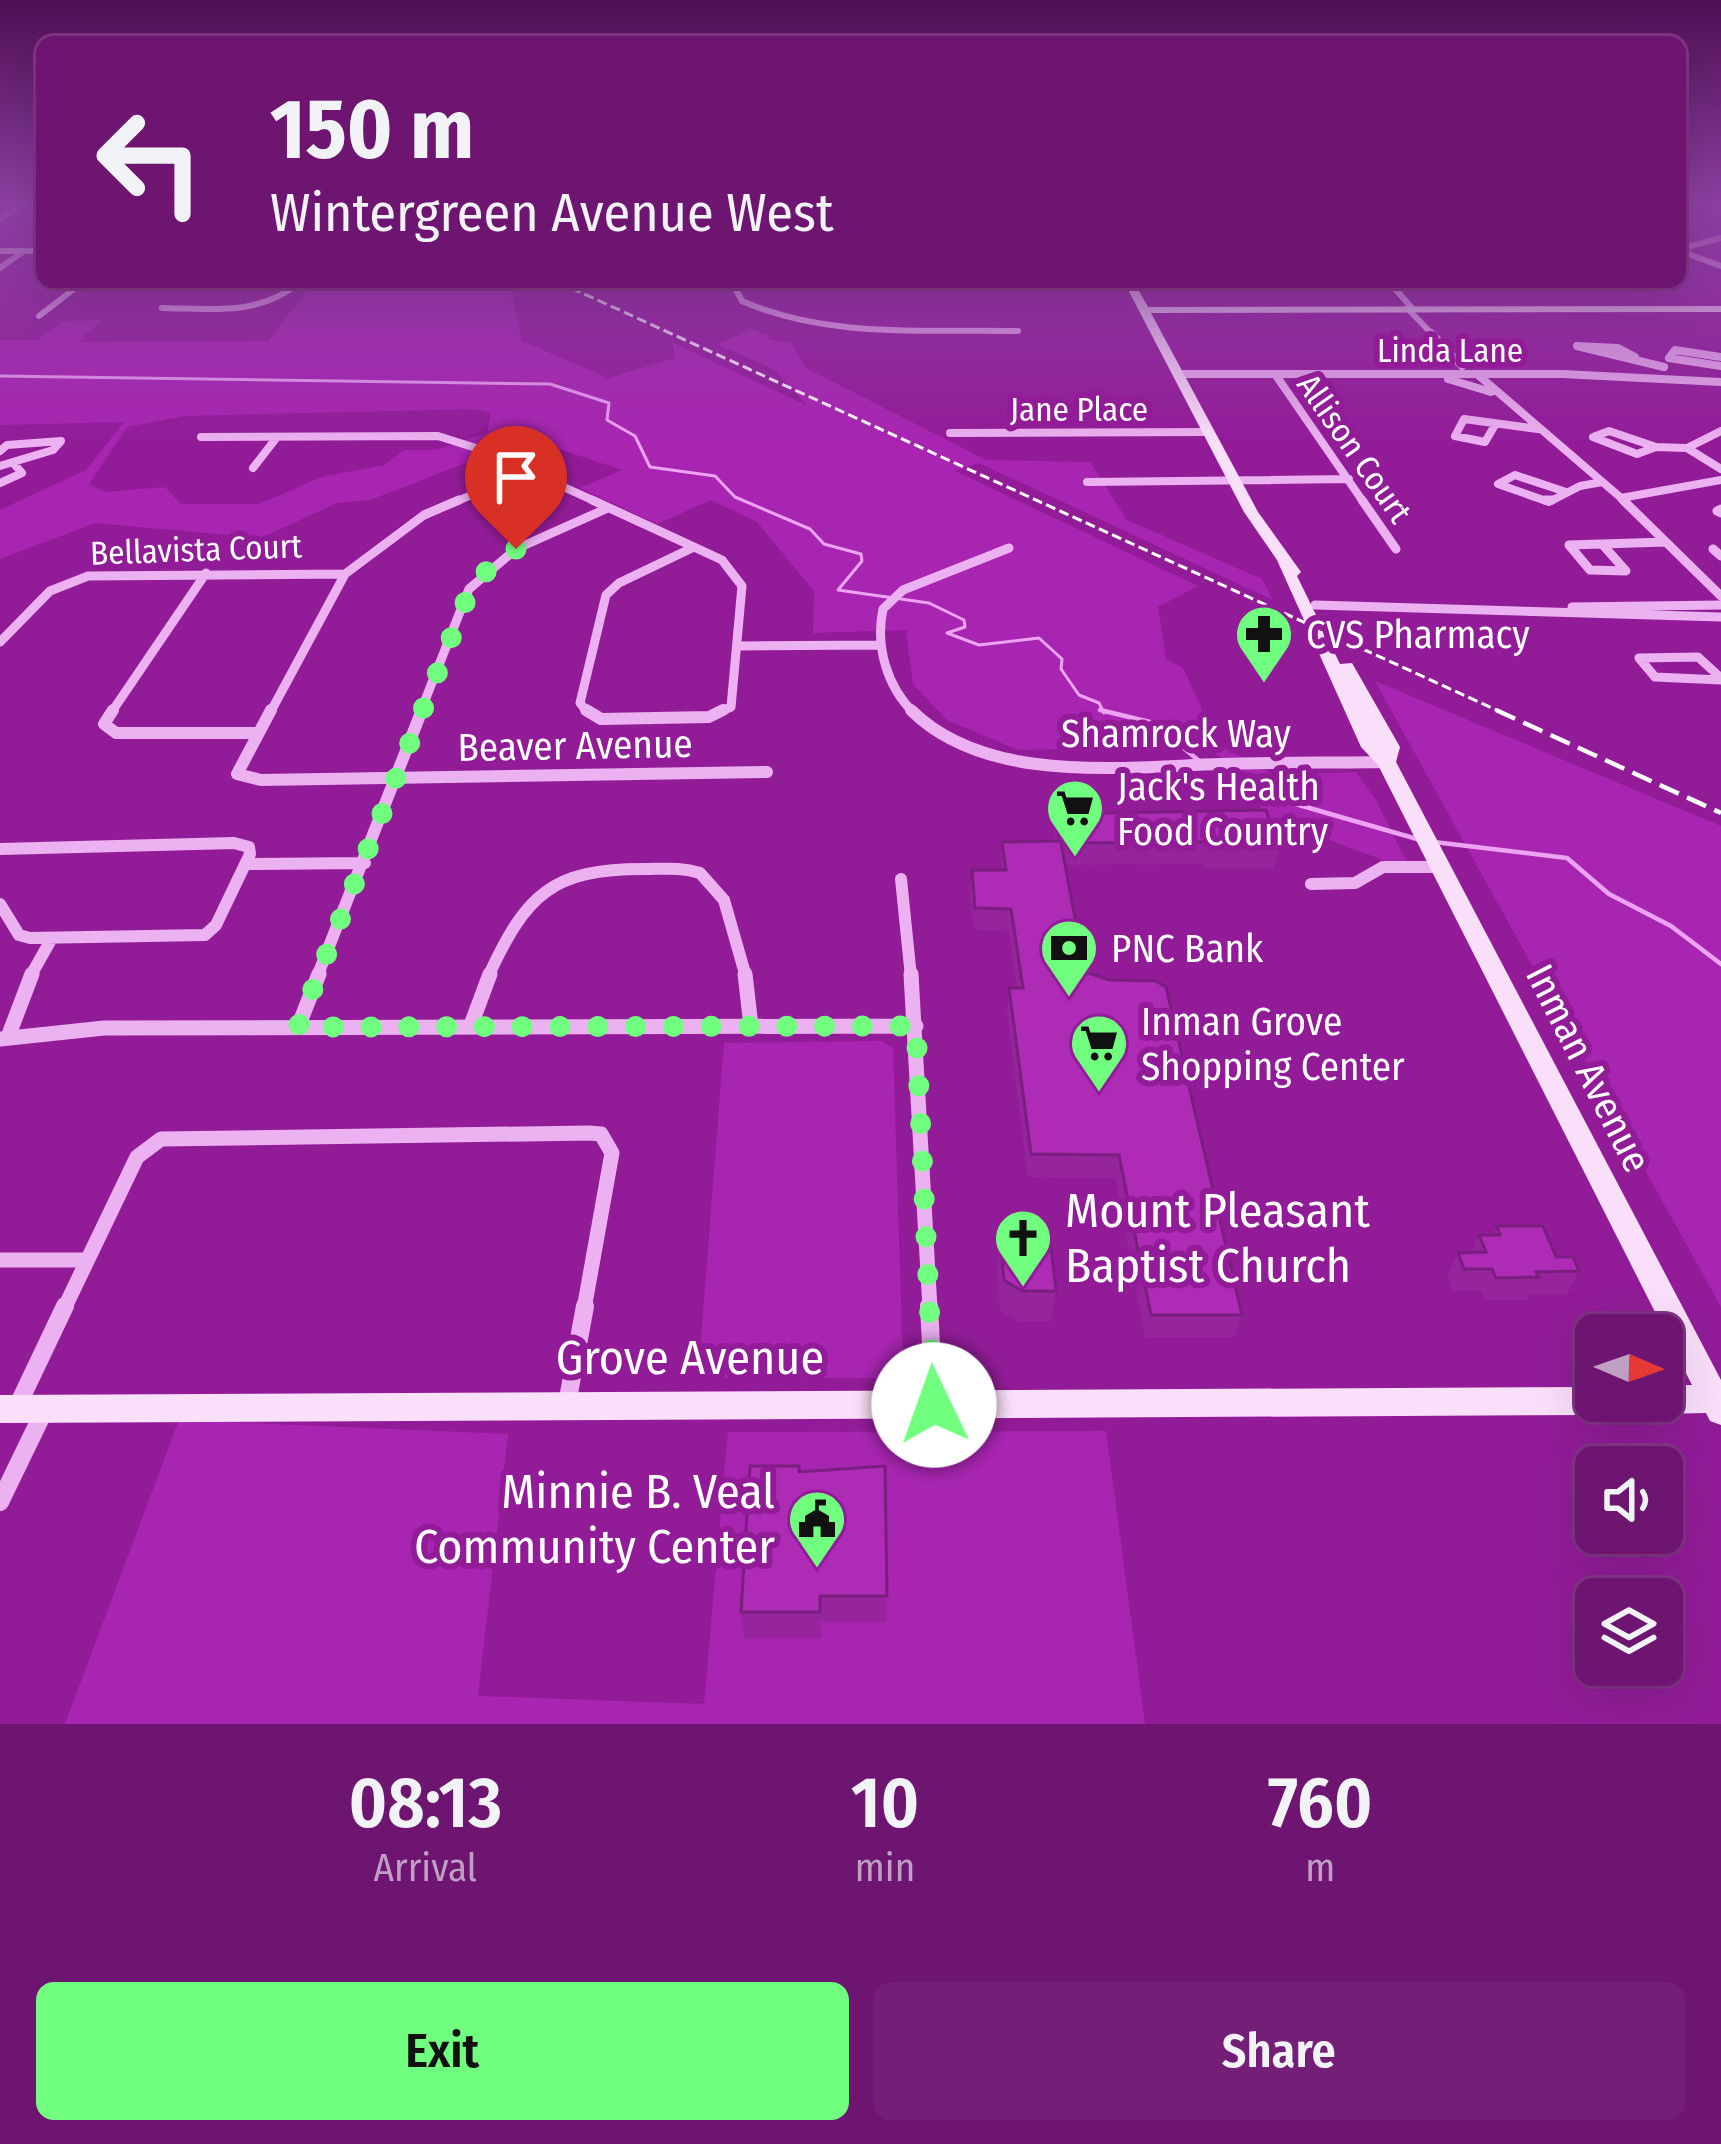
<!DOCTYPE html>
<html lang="en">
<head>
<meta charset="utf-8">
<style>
  :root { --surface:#6e1572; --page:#731e77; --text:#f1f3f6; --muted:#bf9fc4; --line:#803484; --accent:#70ff7e }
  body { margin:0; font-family:"Fira Sans Condensed",sans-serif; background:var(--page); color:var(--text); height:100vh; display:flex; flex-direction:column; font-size:45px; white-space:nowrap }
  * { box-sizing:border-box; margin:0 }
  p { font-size:39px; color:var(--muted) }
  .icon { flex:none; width:66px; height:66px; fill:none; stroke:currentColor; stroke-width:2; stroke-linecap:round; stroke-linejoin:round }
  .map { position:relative; height:1724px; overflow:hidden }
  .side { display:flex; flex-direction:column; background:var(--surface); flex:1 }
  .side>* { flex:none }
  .top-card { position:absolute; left:36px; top:36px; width:1650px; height:252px; border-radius:18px; box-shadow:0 12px 48px #0002,0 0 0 3px var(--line); background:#6e1572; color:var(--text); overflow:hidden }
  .needle { width:78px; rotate:92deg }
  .tools { position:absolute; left:1575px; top:1314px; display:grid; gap:24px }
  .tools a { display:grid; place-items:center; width:108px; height:108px; border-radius:18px; background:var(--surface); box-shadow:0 12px 48px #0002,0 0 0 3px var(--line); font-size:60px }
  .pin { position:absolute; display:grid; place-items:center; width:102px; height:102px; color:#fff; margin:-123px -51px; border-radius:50% 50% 50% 0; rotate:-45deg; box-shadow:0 0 12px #0007 }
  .pin .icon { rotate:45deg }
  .me { position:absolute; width:132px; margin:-66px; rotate:357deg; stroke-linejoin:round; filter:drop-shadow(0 0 9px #0008) }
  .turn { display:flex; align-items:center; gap:42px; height:252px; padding:0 36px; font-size:54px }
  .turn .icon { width:156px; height:156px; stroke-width:2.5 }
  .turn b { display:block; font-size:84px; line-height:102px }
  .eta { display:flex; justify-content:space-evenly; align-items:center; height:204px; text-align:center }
  .eta b { font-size:72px; font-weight:600; line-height:84px }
  .cta { display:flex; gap:24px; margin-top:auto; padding:24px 36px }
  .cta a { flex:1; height:138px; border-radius:18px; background:var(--accent); color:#111; font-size:48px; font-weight:600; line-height:138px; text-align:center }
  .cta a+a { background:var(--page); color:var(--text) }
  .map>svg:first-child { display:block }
  .green { fill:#a825b1; fill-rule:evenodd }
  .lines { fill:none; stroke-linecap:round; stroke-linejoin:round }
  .stream-far1 { stroke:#eca4f2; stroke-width:3 }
  .stream { stroke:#eca4f2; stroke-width:4.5 }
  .street-far5 { stroke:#ecb1f0; stroke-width:6 }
  .street-far4 { stroke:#ecb1f0; stroke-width:8 }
  .street-far3 { stroke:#ecb1f0; stroke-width:9 }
  .street-far2 { stroke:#ecb1f0; stroke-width:12 }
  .street-far1 { stroke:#ecb1f0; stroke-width:15 }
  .street { stroke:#ecb1f0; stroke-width:18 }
  .secondary { fill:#fadffb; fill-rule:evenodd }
  .rail-far1 { stroke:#fff; stroke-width:3; stroke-dasharray:10 4.5; stroke-linecap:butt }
  .rail { stroke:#fff; stroke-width:4.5; stroke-dasharray:21 9; stroke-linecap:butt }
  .wall { fill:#96259d }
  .building { fill:#ae2bb6; stroke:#7a1e7f; stroke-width:3 }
  .route { stroke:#70ff7e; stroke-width:21; stroke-dasharray:0 37.8 }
  .labels { text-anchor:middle; stroke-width:12; stroke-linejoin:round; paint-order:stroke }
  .far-street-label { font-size:33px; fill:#fff; stroke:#921c98 }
  .poi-label { font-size:39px; fill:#fff; stroke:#921c98; text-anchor:start }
  .street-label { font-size:39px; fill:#fff; stroke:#921c98 }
  .near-poi-label { font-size:48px; fill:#fff; stroke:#921c98; text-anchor:start }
  .near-street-label { font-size:48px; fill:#fff; stroke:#921c98 }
</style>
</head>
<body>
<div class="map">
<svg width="1721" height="1724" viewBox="0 0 1721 1724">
  <rect width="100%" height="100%" fill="#921c98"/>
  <path class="green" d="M314,282H532L511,289L522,341L608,378L675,358L673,343L808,406L775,370L717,344L751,329L772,336L767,339L791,343L806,368L986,460L1090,462L1127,520L1262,579L1273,600L979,463L955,471L1198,586L1158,607L1166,659L1183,668L1218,745L1275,775L1356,772L1376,800L1406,861H1386L1263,816L1251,776L1203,746L1018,750L947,720L913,684L906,630L813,633L814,591L757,522L711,500L657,524L580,488L622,470L553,447L471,461L370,500L337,503L261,538L95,523L0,559V510L86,470L124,422L0,425V340H37L64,321L102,320L78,342L268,341ZM475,409L491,413L487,433L436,450H404L384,465L322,477L259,504H181L165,487L105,492L89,484L127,427L184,416Z
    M1375,681L1721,826V1307Z
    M882,1041L893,1048L903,1367L893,1378H698L724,1043Z
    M179,1420L508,1434L478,1696L704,1704L728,1432L1106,1431L1145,1724H65Z"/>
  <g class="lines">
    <path class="stream-far1" d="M0,376L550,384L609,403L607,420L635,436L650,467L715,476L735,497L810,529L824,544L861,554L862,561L838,590L929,603L964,620L965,627L947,633L979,645L1039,638L1062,659L1061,669L1079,695L1099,703L1104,713"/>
    <path class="stream" d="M1100,710L1154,723L1198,760
      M1213,768L1292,803L1417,839
      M1434,842L1567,858L1609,894L1671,926L1721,964"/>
    <path class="street-far5" d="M0,219L26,202
      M1680,249L1721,238
      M1680,251L1721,266
      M0,268L24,251
      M732,282L742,301C828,339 926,329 1018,331
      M1389,282L1412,308
      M162,308C212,309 260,316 300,282
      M1407,308L1434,336
      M39,316L83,282"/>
    <path class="street-far4" d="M1431,333L1462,366
      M1635,357L1618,348L1577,346L1664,367
      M1669,358L1675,350L1721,357
      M1669,358L1721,366
      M1178,374H1563L1721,382
      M1275,374L1364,503
      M1477,374L1627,503
      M1448,379L1491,392
      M1495,425L1485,442L1455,436L1464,419L1538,429
      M1609,431L1656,447L1637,454L1593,437Z
      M1721,431L1687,448L1721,469
      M950,433L1209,432
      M201,437L438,436L482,450L599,503
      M1656,447L1687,448
      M0,451L7,445L61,441L53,450L0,466
      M253,468L277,437
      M1087,482L1349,479
      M0,483L22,473L14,464
      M1566,492L1515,475L1498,484L1549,502L1580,486L1602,482
      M1621,498L1721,480
      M452,503L526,473"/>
    <path class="street-far3" d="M592,500L694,547
      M1362,500L1396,549
      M1545,500H1552
      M1623,500L1721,596
      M1721,509L1717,511L1721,513
      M1602,544L1626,571L1590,570L1569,545L1666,542
      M694,547L722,560L742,586L731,707L717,713
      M1713,549L1721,556
      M1315,605L1721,617
      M1572,607L1721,605
      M0,642L50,591L88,576L345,574
      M740,646L881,645
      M1721,678L1698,657L1639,658L1655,677L1721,680
      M111,713L206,573
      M270,713L345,574L424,515L459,500
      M420,713L469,589L516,549L608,508
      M588,713L580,703L606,595L619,583L694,547
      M914,713C887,687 875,646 883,609L903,590L1009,548"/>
    <path class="street-far2" d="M113,710L104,724L116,733H255
      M271,710L237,774L261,780L767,772
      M586,710L601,719L709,717L723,710
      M911,710C986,785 1123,767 1220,764C1275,762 1331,763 1386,762
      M0,849L234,843L249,847L250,854L216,925L205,935L30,938L19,935L0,904
      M246,864L365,863
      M901,879L911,977
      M1311,884L1355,883L1383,867H1438
      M30,977L52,938
      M317,977L422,710
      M488,977C526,894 552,869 644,869C664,869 681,867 700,873L724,900L746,977"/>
    <path class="street-far1" d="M745,974L751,1026
      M911,974L930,1309
      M471,1025L490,974
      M298,1027L319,974
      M8,1037L32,974
      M0,1039L104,1028L916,1026
      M0,1260H87
      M64,1309L137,1157L161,1139L589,1133L601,1134L612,1153L584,1309"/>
    <path class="street" d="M929,1306L934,1403
      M567,1404L585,1306
      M16,1409L65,1306
      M0,1502L45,1409"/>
    <path class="secondary" d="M0,248H42V254H0Z
      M1124,282H1134L1148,307L1721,306V312L1151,313L1258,512L1301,572L1297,576L1340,664L1352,663L1400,747L1396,762L1721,1380V1425L1710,1421L1706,1413L1662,1414L1651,1410L1647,1401H1662V1386L1692,1385L1378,765L1361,747L1277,560L1244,512Z
      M1596,1387V1401H1611L1607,1411L1596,1415L0,1423V1395Z"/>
    <path class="rail-far1" d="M558,282L1503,713"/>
    <path class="rail" d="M1496,710L1721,813"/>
  </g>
  <path class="wall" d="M1056,814L1279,848L1274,869H1208L1200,864L1065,865L1085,972L1242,1315L1235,1337H1145L1115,1178L1028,1177L1007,1010L1009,988H1017L1009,931L974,930L970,892L972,870H1001L1002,842L1054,841Z
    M1497,1226L1556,1257L1579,1271L1567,1294H1530L1527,1300H1485L1481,1291H1453L1447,1275L1458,1253H1471L1479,1235H1493Z
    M1000,1237L1056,1291L1051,1321H1018L1000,1310L997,1267Z
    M799,1472L887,1596L886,1622H821V1638H744L741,1612Z"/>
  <path class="building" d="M1266,810L1279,848L1213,847L1204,842L1061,843L1085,972L1110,980L1156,981L1166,987L1242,1315H1151L1119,1155L1031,1154L1009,988H1023L1011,909L975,908L972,870H1006L1002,842L1059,841L1056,814Z
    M1497,1226H1543L1556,1257H1573L1579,1271L1536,1272L1539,1277L1496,1278L1492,1269H1464L1458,1253L1486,1252L1479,1235H1500Z
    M1000,1237L1050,1238L1056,1291H1022L1004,1280Z
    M750,1466H799V1472L885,1466L887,1596H820V1612H741Z"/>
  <linearGradient id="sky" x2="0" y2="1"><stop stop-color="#500f54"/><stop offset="0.46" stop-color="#8c40a2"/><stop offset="1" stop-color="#8c40a2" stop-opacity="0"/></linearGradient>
  <rect width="1721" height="443" fill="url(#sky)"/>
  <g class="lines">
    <path class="route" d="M516,549L493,564L470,590L298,1027L916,1026L934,1405"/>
  </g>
  <defs>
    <g id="pharmacy-pin" transform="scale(3)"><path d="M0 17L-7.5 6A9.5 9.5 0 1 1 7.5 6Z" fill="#70ff7e" stroke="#921c98"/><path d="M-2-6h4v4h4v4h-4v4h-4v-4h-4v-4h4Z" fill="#111"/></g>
    <g id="supermarket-pin" transform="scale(3)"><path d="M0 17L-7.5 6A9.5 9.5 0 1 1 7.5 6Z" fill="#70ff7e" stroke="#921c98"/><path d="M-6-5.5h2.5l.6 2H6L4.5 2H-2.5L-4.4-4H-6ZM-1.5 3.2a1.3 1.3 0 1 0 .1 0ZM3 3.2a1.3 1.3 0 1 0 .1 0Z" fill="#111"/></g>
    <g id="bank-pin" transform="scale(3)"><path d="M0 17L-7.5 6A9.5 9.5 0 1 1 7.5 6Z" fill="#70ff7e" stroke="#921c98"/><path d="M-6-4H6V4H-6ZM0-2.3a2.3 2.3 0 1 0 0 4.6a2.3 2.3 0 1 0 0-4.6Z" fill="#111"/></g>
    <g id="church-pin" transform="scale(3)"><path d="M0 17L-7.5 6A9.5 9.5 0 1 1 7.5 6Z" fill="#70ff7e" stroke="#921c98"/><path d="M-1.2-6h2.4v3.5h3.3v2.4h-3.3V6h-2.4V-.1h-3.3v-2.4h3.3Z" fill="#111"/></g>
    <g id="civic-pin" transform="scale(3)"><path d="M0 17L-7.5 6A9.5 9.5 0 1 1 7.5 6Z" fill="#70ff7e" stroke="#921c98"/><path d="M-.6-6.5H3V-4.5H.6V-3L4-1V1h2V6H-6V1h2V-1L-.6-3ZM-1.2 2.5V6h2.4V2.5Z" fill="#111"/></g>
  </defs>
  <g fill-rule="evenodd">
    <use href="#pharmacy-pin" x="1264" y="634"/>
    <use href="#supermarket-pin" x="1075" y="808"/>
    <use href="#bank-pin" x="1069" y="948"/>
    <use href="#supermarket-pin" x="1099" y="1043"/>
    <use href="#church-pin" x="1023" y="1238"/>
    <use href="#civic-pin" x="817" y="1519"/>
  </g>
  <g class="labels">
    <g class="far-street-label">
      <text x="1450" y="362">Linda Lane</text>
      <text x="1079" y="421">Jane Place</text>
      <text transform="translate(1355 448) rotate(55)" y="12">Allison Court</text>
      <text transform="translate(196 549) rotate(-2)" y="12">Bellavista Court</text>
    </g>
    <g class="poi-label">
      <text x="1306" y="648">CVS Pharmacy</text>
      <text x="1117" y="800">Jack's Health<tspan x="1117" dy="45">Food Country</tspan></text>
      <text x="1111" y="962">PNC Bank</text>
      <text x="1141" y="1035">Inman Grove<tspan x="1141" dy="45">Shopping Center</tspan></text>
    </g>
    <g class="street-label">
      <text x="1176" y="747">Shamrock Way</text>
      <text transform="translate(575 745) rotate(-1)" y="14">Beaver Avenue</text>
      <text transform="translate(1589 1068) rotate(63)" y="14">Inman Avenue</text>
    </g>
    <g class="near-poi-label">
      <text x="1065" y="1227">Mount Pleasant<tspan x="1065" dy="55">Baptist Church</tspan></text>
      <text x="775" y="1508" text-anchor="end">Minnie B. Veal<tspan x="775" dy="55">Community Center</tspan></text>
    </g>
    <g class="near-street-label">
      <text x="690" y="1374">Grove Avenue</text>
    </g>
  </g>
</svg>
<div class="tools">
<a><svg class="needle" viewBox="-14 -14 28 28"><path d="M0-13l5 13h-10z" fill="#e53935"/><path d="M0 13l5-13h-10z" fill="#bf9fc4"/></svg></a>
<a><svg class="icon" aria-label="sound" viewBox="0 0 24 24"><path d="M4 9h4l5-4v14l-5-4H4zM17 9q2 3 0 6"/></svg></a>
<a><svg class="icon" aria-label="layers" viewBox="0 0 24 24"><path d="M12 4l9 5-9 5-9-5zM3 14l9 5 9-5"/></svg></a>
</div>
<div class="pin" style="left:516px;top:549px;background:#d93025"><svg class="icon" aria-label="arrive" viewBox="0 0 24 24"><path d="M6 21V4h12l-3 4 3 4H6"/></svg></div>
<svg class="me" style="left:934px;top:1405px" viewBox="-20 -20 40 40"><circle r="19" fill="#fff"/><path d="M0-13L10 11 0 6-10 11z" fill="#70ff7e"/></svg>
<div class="top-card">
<div class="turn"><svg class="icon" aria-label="left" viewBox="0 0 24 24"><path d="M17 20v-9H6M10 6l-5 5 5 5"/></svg><div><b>150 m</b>Wintergreen Avenue West</div></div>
</div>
</div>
<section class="side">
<div class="eta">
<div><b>08:13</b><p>Arrival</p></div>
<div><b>10</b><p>min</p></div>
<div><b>760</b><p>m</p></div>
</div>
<div class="cta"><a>Exit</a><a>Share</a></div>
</section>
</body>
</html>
